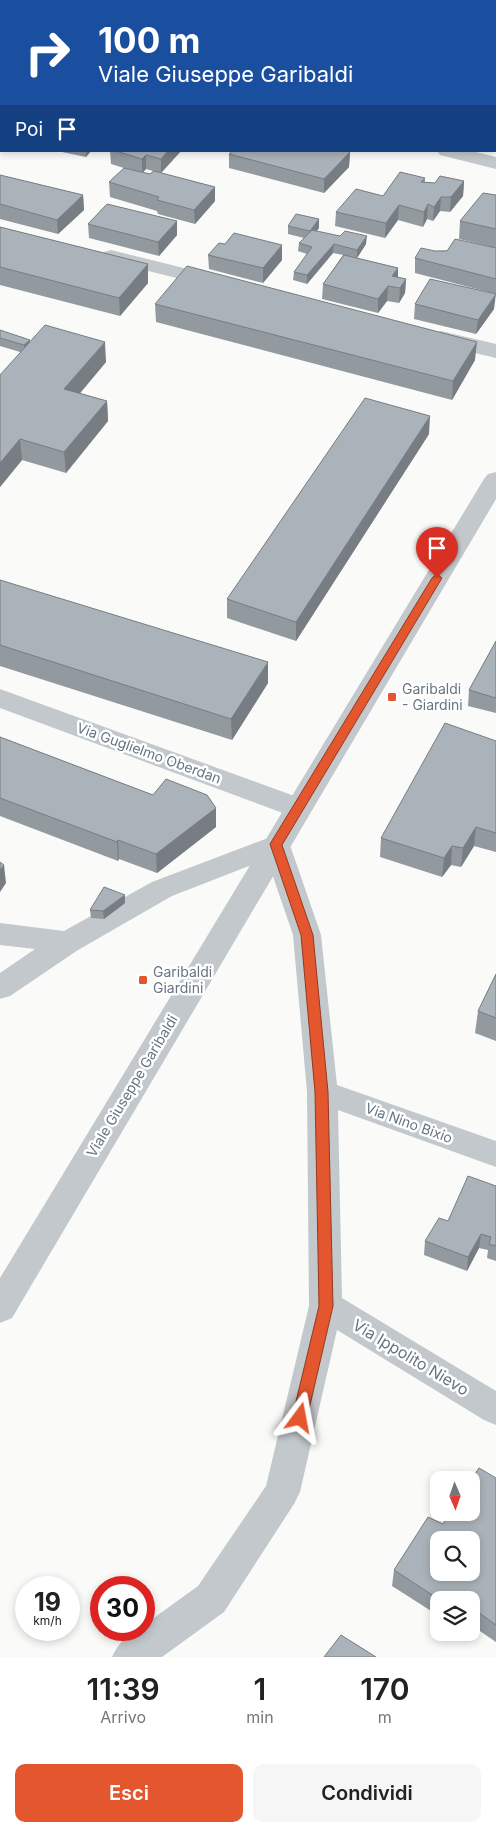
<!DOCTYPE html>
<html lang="it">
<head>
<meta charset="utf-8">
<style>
  :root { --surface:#fff; --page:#f6f6f6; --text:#222; --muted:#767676; --accent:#e4572e }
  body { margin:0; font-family:Inter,sans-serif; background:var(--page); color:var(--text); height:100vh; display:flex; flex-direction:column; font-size:19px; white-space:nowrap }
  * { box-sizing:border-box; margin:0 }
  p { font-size:16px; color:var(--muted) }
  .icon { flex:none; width:28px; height:28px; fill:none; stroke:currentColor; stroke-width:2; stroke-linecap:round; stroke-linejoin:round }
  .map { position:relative; height:1657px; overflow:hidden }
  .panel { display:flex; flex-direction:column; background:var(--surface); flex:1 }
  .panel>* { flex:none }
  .guide { position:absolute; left:0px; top:0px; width:496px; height:152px; box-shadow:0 2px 8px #0003; background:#1a4fa0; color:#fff; overflow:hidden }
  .needle { width:32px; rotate:178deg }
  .tools { position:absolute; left:430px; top:1471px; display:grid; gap:10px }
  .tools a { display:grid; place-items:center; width:50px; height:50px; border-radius:10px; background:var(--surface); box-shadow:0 2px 8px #0003; font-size:25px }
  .speed { position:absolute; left:15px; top:1576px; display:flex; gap:10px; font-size:25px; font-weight:700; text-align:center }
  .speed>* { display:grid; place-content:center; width:65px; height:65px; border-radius:50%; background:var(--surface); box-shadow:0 2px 8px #0003; line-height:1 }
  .speed small { font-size:12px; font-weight:400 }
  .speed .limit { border:8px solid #d22; background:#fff; color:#111 }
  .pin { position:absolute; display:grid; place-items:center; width:42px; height:42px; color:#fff; margin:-51px -21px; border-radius:50% 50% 50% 0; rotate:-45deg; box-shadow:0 0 5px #0007 }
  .pin .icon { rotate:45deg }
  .me { position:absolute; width:55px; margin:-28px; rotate:13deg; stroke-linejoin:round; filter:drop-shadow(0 0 4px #0008) }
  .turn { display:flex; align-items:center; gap:18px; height:105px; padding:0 15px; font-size:22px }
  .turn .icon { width:65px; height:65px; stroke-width:2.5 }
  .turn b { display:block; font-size:35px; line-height:42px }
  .then { display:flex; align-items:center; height:48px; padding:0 15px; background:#0003; gap:10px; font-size:19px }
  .eta { display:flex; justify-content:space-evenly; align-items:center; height:85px; text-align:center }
  .eta b { font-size:30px; font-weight:600; line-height:35px }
  .action { display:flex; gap:10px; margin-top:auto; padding:10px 15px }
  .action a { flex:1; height:58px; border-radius:10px; background:var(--accent); color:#fff; font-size:20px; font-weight:600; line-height:58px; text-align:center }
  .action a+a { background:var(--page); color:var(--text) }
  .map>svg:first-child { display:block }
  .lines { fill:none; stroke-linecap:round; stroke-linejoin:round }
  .minor { fill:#c3c8cc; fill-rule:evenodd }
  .tertiary { fill:#c3c8cc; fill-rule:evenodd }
  .wall { fill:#929a9f; fill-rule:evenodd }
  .shaded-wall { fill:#777d82 }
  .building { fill:#aab3b9; stroke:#777d82; fill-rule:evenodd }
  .route { fill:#e4572e; stroke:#94391e }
  .poi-dot { fill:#e4572e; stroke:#fff; stroke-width:2 }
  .labels { text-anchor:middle; stroke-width:5; stroke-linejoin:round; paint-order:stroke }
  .poi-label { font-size:14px; fill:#657683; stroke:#fff; text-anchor:start }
  .street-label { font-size:14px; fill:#657683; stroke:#fff }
  .near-street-label { font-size:16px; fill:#657683; stroke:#fff }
</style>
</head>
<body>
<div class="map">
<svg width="496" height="1657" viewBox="0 0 496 1657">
  <rect width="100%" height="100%" fill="#fafaf8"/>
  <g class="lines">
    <path class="minor" d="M0,38H1V48H0Z
      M437,151H472L496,157V169L440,155Z
      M111,250L224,278L228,282L224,286L217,288L104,260L101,256L104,252Z
      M441,331L496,344V358L433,343L430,338L433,333Z
      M0,689L308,801L312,808L308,815L298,818L288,815L0,708Z
      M276,835L286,838L290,845L321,935L337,1085L496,1141V1167L338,1110L342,1298L496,1391V1425L484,1420L337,1330L300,1492L294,1504L224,1612L162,1657H112C118,1644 129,1630 144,1630V1625L198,1586L266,1486L309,1306L307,1092L293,935L267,859L172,896L78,950L10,996L0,999V973L35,949L0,945V923L64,931L152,882Z"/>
    <path class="tertiary" d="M496,472V499L12,1318L0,1323V1278L484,479L488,474Z"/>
  </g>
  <path class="wall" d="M52,0H98L96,1H57Z
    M134,0H215L214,1H134Z
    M334,0H361L360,1H340Z
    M402,0H461V1H402Z
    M495,1H496V34H495Z
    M1,78V139H0V80Z
    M495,114L496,115V150L495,149Z
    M57,151H91L86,157Z
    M110,151H181L161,173L215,187V201L195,224L158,214L157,211L110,197L109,182L124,168L111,164ZM146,169L153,171L150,174L143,172Z
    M350,152L349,167L324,193L229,168V154Z
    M0,175L83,195L84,210L58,234L0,219Z
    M425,178V182L435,183L464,181L463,196L450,212L440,211L433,221L427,219L423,227L398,220L385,238L335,226L336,212L383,196Z
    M496,195V248L459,239L460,221Z
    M319,219V228L316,231L366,244L357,258L398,268V277L406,279L405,293L399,303L387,301L378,313L322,299L323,284L343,255L333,253L307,284L293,280L294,272L307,254L298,251L299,243L304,238L288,234V226Z
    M88,224L177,235L159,256L89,238Z
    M0,227L148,264V283L120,316L0,285Z
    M225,244L282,260L263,283L209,269L208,255Z
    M496,248V294L415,273V258L435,251Z
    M155,304L475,360L452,400L156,322Z
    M415,304L494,309L476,334L414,319Z
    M0,330L30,342L106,362L80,393L107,401L108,421L66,473L22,460L0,487L20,352L0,346Z
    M429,434L296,641L227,618V599Z
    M0,580L268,683L232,740L0,666Z
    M496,641V713L468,706L469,690Z
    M0,737L153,795L216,808V827L157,873L119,859L118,861L0,816Z
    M496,741V852L474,846L461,867L451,865L442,877L380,857L381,838Z
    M125,895V903L104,919L91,918L90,910Z
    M496,974V1041L475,1033L478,1011Z
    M496,1186V1261L487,1258L488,1250L479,1248L467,1271L424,1255L425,1241L448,1221Z
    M496,1478V1642L471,1625V1600H439V1616L392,1586L394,1570L443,1524Z"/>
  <path class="shaded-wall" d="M87,0H98L96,1H87Z
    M194,0H207V1H194Z
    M452,0H461V1H452Z
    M1,56V71L0,72V57Z
    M496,67V83L495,84V68Z
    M86,151H91L86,157Z
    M168,151H181L161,173V159Z
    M350,152L349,167L324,193V179Z
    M146,155V169L142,173V159Z
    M464,181L463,196L450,212L451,197Z
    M215,187V201L195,224L194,210Z
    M83,195L84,210L58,234L57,220Z
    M441,197L440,211L433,221L434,207Z
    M428,204L427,219L423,227L424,212Z
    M399,205L398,220L385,238L386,223Z
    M319,219V228L310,240V231Z
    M177,221V235L159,256L158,242Z
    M367,236L366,244L357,258V250Z
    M334,244L333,253L307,284V275Z
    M282,245V260L263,283V268Z
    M148,264V283L120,316L119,298Z
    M398,268V283L392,276Z
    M406,279L405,293L399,303L400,288Z
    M388,286L387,301L378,313V299Z
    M496,294L494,309L476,334L478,320Z
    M30,340V348L25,354L24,345Z
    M105,342L106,362L66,410L64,389Z
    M477,342L475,360L452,400L453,381Z
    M107,401L108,421L66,473L64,452Z
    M430,416L429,434L296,641V622Z
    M20,439L22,460L0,487V463Z
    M268,662V683L232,740L231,719Z
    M216,808V827L157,873L156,854Z
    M476,827L474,846L461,867L463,848Z
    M118,840L119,859L118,861L117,842Z
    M452,846L451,865L442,877L444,858Z
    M4,865L6,883L0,892V870Z
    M125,895V903L104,919L103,911Z
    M481,1234L479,1248L467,1271L468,1257Z"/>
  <path class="building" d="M29,0H40L44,1H28Z
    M273,0H314L315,1H274Z
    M406,0H445L443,1H412Z
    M475,0H492L496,1V20H495V1H474Z
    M495,38L496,39V67L495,68Z
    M0,47L1,49V56L0,57Z
    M1,78V126L0,125V80Z
    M496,87V101H495V88Z
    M495,114L496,115V135H495Z
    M116,151H168L161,159L146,155L142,159Z
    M232,151H346L350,152L324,179L229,154Z
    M124,168L150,174L154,171L215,187L194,210L157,200L159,197L109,182Z
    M400,172L425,178L421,182L435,183L440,176L464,181L451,197H441L434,207L428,204L424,212L399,205L386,223L336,212L356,189L383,196Z
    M0,175L83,195L57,220L0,204Z
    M483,193L496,195V229L460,221Z
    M107,204L177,221L158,242L88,224Z
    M296,214L319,219L310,231L288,226Z
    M0,227L148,264L119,298L0,267Z
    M312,230L340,236L345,231L367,236L357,250L334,244L307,275L294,272L312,247L299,243Z
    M234,233L282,245L263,268L208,255L219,243L225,244Z
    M455,239L496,248V279L415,258L421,248L435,251H447Z
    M344,255L398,268L392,276L406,279L400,288L388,286L378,299L323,284Z
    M187,266L477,342L453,381L155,304Z
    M430,279L496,294L478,320L415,304Z
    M45,325L105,342L64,389L107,401L64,452L20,439L0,463V375Z
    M0,330L30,340L24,345L0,338Z
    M365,398L430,416L296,622L227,599Z
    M0,580L268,662L231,719L0,645Z
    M496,641V698L469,690Z
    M445,723L496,741V833L476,827L463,848L452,846L444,858L381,838Z
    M0,737L153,795L166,779L207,795L216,808L156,854L118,840L117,842L0,798Z
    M0,862L4,865L0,870Z
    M104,887L125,895L103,911L90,910Z
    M496,974V1018L478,1011Z
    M468,1176L496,1186V1246L489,1244L491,1237L481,1234L468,1257L425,1241L439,1218L448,1221Z
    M479,1468L496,1478V1625L471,1607V1600H461L458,1598L456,1600H440L394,1570L428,1517L443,1524L450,1512H471V1480ZM439,1540H471V1572H439Z
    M341,1635L376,1657H324Z"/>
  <path class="route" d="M437,574L442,578L282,845L313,935L328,1092L333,1306L307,1418L305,1422L300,1424L294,1422L292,1418L319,1306L315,1092L301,935L270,844L432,578Z"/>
  <g class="poi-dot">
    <rect x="387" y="692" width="10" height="10" rx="2.5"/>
    <rect x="138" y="975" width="10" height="10" rx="2.5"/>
  </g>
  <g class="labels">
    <g class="poi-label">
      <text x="402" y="694">Garibaldi<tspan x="402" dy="16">- Giardini</tspan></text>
      <text x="153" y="977">Garibaldi<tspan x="153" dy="16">Giardini</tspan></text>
    </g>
    <g class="street-label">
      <text transform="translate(149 753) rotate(20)" y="5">Via Guglielmo Oberdan</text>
      <text transform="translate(132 1086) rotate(-59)" y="5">Viale Giuseppe Garibaldi</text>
      <text transform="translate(409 1123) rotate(20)" y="5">Via Nino Bixio</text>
    </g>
    <g class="near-street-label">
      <text transform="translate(411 1357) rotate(31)" y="6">Via Ippolito Nievo</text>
    </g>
  </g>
</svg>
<div class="tools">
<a><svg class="needle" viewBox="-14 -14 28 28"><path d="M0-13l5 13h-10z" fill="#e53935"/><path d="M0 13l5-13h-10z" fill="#767676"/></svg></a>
<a><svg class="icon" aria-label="search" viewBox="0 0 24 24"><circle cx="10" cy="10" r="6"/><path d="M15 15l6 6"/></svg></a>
<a><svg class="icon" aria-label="layers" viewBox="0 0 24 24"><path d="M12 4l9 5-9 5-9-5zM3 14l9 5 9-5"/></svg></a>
</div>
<div class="speed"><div>19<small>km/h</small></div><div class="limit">30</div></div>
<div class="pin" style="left:437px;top:578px;background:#d93025"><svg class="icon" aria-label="arrive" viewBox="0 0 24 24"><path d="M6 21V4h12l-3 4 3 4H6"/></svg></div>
<svg class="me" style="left:300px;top:1418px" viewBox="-20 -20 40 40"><path d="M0-17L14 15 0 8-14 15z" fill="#e4572e" stroke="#fff" stroke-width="4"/></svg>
<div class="guide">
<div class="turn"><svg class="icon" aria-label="right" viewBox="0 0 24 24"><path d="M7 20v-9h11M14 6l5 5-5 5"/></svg><div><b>100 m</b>Viale Giuseppe Garibaldi</div></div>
<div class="then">Poi<svg class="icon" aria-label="arrive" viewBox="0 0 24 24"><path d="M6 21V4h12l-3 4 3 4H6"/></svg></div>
</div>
</div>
<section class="panel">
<div class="eta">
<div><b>11:39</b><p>Arrivo</p></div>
<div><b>1</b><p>min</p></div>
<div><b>170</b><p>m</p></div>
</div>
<div class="action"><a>Esci</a><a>Condividi</a></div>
</section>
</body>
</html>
